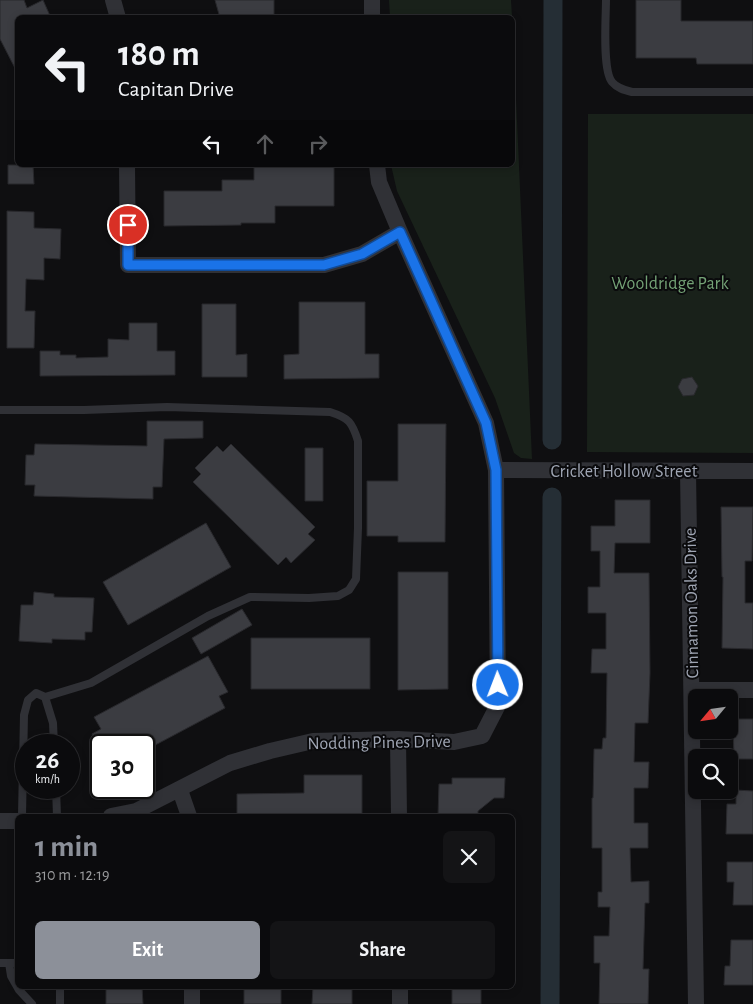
<!DOCTYPE html>
<html lang="en">
<head>
<meta charset="utf-8">
<style>
  :root { --surface:#0b0b0d; --page:#141416; --text:#f1f3f6; --muted:#9a9b9d; --line:#2b2b2e; --accent:#8c9099 }
  body { margin:0; font-family:"Alegreya Sans",sans-serif; background:var(--page); color:var(--text); height:100vh; display:flex; flex-direction:column; font-size:19px; white-space:nowrap }
  * { box-sizing:border-box; margin:0 }
  p { font-size:16px; color:var(--muted) }
  .icon { flex:none; width:28px; height:28px; fill:none; stroke:currentColor; stroke-width:2; stroke-linecap:round; stroke-linejoin:round }
  .map { position:relative; flex:1; overflow:hidden }
  .side { position:absolute; left:15px; top:814px; width:500px; height:175px; display:flex; flex-direction:column; background:var(--surface); border-radius:8px; box-shadow:0 2px 8px #0003,0 0 0 1px var(--line) }
  .side>* { flex:none }
  .top-card { position:absolute; left:15px; top:15px; width:500px; height:152px; border-radius:8px; box-shadow:0 2px 8px #0003,0 0 0 1px var(--line); background:#0b0b0d; color:var(--text); overflow:hidden }
  .needle { width:32px; rotate:241deg }
  .tools { position:absolute; left:688px; top:689px; display:grid; gap:10px }
  .tools a { display:grid; place-items:center; width:50px; height:50px; border-radius:8px; background:var(--surface); box-shadow:0 2px 8px #0003,0 0 0 1px var(--line); font-size:25px }
  .speed { position:absolute; left:15px; top:734px; display:flex; gap:10px; font-size:25px; font-weight:700; text-align:center }
  .speed>* { display:grid; place-content:center; width:65px; height:65px; border-radius:50%; background:var(--surface); box-shadow:0 2px 8px #0003,0 0 0 1px var(--line); line-height:1 }
  .speed small { font-size:12px; font-weight:400 }
  .speed .limit { border:2px solid #111; border-radius:8px; background:#fff; color:#111 }
  .pin { position:absolute; display:grid; place-items:center; width:42px; height:42px; color:#fff; margin:-21px; border:2px solid #fff; border-radius:50%; box-shadow:0 1px 5px #0007 }
  .me { position:absolute; width:55px; margin:-28px; rotate:359deg; stroke-linejoin:round; filter:drop-shadow(0 0 4px #0008) }
  .turn { display:flex; align-items:center; gap:18px; height:105px; padding:0 20px; font-size:22px }
  .turn .icon { width:65px; height:65px; stroke-width:2.5 }
  .turn b { display:block; font-size:35px; line-height:42px }
  .lanes { display:flex; align-items:center; height:48px; padding:0 20px; background:#0003; justify-content:center; gap:25px; direction:ltr }
  .lanes .off { opacity:.35 }
  .round { display:grid; place-items:center; flex:none; width:52px; height:52px; border-radius:8px; background:var(--page) }
  .overview { display:flex; align-items:center; justify-content:space-between; height:85px; padding:0 20px }
  h1 { font-size:30px; font-weight:700; line-height:38px; color:var(--accent) }
  .action { display:flex; gap:10px; margin-top:auto; padding:10px 20px }
  .action a { flex:1; height:58px; border-radius:8px; background:var(--accent); color:#fff; font-size:20px; font-weight:700; line-height:58px; text-align:center }
  .action a+a { background:var(--page); color:var(--text) }
  .map>svg:first-child { display:block }
  .green { fill:#19211a }
  .lines { fill:none; stroke-linecap:round; stroke-linejoin:round }
  .canal { stroke:#252e35; stroke-width:19 }
  .building { fill:#3b3c41; stroke:#29292d }
  .lane { stroke:#303136; stroke-width:8 }
  .street { stroke:#303136; stroke-width:16 }
  .route-casing { stroke:#114b97; stroke-width:12 }
  .route { stroke:#1a73e8; stroke-width:9 }
  .labels { text-anchor:middle; stroke-width:4; stroke-linejoin:round; paint-order:stroke }
  .park-label { font-size:18px; fill:#73a175; stroke:#0a0a0c }
  .street-label { font-size:18px; fill:#9fa5b3; stroke:#0a0a0c }
</style>
</head>
<body>
<div class="map">
<svg width="753" height="1004" viewBox="0 0 753 1004">
  <rect width="100%" height="100%" fill="#0f0f11"/>
  <path class="green" d="M389,0H511L512,17H390Z
    M513,31L532,459L521,458L514,453L495,398L397,191L391,165H512Z
    M588,114H753V453L587,452Z"/>
  <g class="lines">
    <path class="canal" d="M552,440L553,0
      M550,1004L552,497"/>
  </g>
  <path class="building" d="M0,0H24L27,8L43,0L51,18H18V74L0,39Z
    M215,0H274V18H220Z
    M636,0H681V21H753V64H697L696,58H636Z
    M8,165H33L34,184H8Z
    M254,165H334V206H275V223H241V225L164,226V191H222V180H254Z
    M7,211L34,212V228L61,229L60,259L44,258V280L26,279L25,311H35L34,348H7Z
    M299,302H365V354H379V378L284,379V355L299,354Z
    M202,304H236V355L247,354V377H202Z
    M129,323H157V351H175V375L40,376V351H60V355H76V358L108,357V339L129,340Z
    M692,377L698,386L694,395L683,396L678,387L682,379Z
    M147,421H203V438L164,439L162,487H153V499L34,496L35,485H25L26,455H34L35,444L147,446Z
    M398,424H446L445,542H398V536H367V481H398Z
    M231,444L315,527L308,534L315,540L291,563L286,557L278,565L193,482L201,474L195,468L217,446L223,452Z
    M305,448H323V501H305Z
    M615,500H650V543H615L614,573H649L650,673L648,723H635L634,762H649L648,788H634V823H648V848H630L631,882L649,881V903H645L643,969H649L648,1004H599L600,963H594V936H609L610,907H598V892H602V848H592V798H593L594,749H602L603,738H606L607,673H591L592,649H606V613H588V587H600V551H591V526H615Z
    M721,507H753L752,561H745V603H753V649L722,648L723,577H722Z
    M206,523L231,567L128,625L103,582Z
    M398,572H448V689L398,690Z
    M34,592L54,594V597L94,598L92,632H85V640L52,639V643L19,641L21,605H33Z
    M242,609L252,625L201,654L192,638Z
    M251,638H370V689H251Z
    M208,656L228,692L219,696L225,708L144,751V745H98L92,734L101,729L94,717Z
    M733,719H753V759H734Z
    M304,775H362V816H337V814L293,815V816H237V794L304,793Z
    M452,778H505L504,798H494L478,811V816H438L439,784H452Z
    M736,790L753,791V834H726L727,804H736Z
    M727,862H753V905H733L734,882H727Z
    M731,940H753V985H724L725,966H730Z
    M106,986H142L143,1004H106Z
    M244,986H281V1004H244Z
    M313,986H352V1004H312Z
    M452,986H481V1004H452Z"/>
  <g class="lines">
    <path class="lane" d="M606,0C606,16 602,70 612,82C617,88 624,90 632,92H753
      M0,410H84L167,407L330,412C349,418 352,422 358,441V528L356,579L349,590L338,596L309,598L250,597L208,616L91,683L45,697L36,693L28,700L24,715L22,816
      M45,697L53,723L54,745
      M56,788L57,816
      M0,963H18
      M9,963L11,976L19,990L32,1004
      M60,986V1004"/>
    <path class="street" d="M113,0L118,18
      M372,18V0
      M127,165L128,265H324L362,254L400,232
      M496,470L753,471
      M688,471L696,1004
      M692,690H753
      M398,739L399,816
      M180,790L189,816
      M111,816L136,811L230,763L270,751L313,741L398,739L454,742L482,736L498,705L496,470L486,423L400,232L379,182L377,165
      M0,821H18
      M400,986V1004
      M192,1004V986"/>
  </g>
  <g class="lines">
    <g class="route-casing">
      <path id="route" d="M128,225V265H324L362,254L400,232L486,423L496,470L498,685"/>
    </g>
    <use href="#route" class="route"/>
  </g>
  <g class="labels">
    <g class="park-label">
      <text x="670" y="289">Wooldridge Park</text>
    </g>
    <g class="street-label">
      <text x="624" y="477">Cricket Hollow Street</text>
      <text transform="translate(691 603) rotate(-91)" y="6">Cinnamon Oaks Drive</text>
      <text transform="translate(379 742) rotate(-1)" y="6">Nodding Pines Drive</text>
    </g>
  </g>
</svg>
<div class="tools">
<a><svg class="needle" viewBox="-14 -14 28 28"><path d="M0-13l5 13h-10z" fill="#e53935"/><path d="M0 13l5-13h-10z" fill="#9a9b9d"/></svg></a>
<a><svg class="icon" aria-label="search" viewBox="0 0 24 24"><circle cx="10" cy="10" r="6"/><path d="M15 15l6 6"/></svg></a>
</div>
<div class="speed"><div>26<small>km/h</small></div><div class="limit">30</div></div>
<div class="pin" style="left:128px;top:225px;background:#d93025"><svg class="icon" aria-label="arrive" viewBox="0 0 24 24"><path d="M6 21V4h12l-3 4 3 4H6"/></svg></div>
<svg class="me" style="left:498px;top:685px" viewBox="-20 -20 40 40"><circle r="17" fill="#1a73e8" stroke="#fff" stroke-width="3"/><path d="M0-11L8 9 0 5-8 9z" fill="#fff"/></svg>
<div class="top-card">
<div class="turn"><svg class="icon" aria-label="left" viewBox="0 0 24 24"><path d="M17 20v-9H6M10 6l-5 5 5 5"/></svg><div><b>180 m</b>Capitan Drive</div></div>
<div class="lanes"><svg class="icon" aria-label="left" viewBox="0 0 24 24"><path d="M17 20v-9H6M10 6l-5 5 5 5"/></svg><svg class="icon off" aria-label="ahead" viewBox="0 0 24 24"><path d="M12 20V5M6 11l6-6 6 6"/></svg><svg class="icon off" aria-label="right" viewBox="0 0 24 24"><path d="M7 20v-9h11M14 6l5 5-5 5"/></svg></div>
</div>
<section class="side">
<div class="overview"><div><h1>1 min</h1><p>310 m · 12:19</p></div><a class="round"><svg class="icon" aria-label="close" viewBox="0 0 24 24"><path d="M6 6l12 12M18 6L6 18"/></svg></a></div>
<div class="action"><a>Exit</a><a>Share</a></div>
</section>
</div>
</body>
</html>
